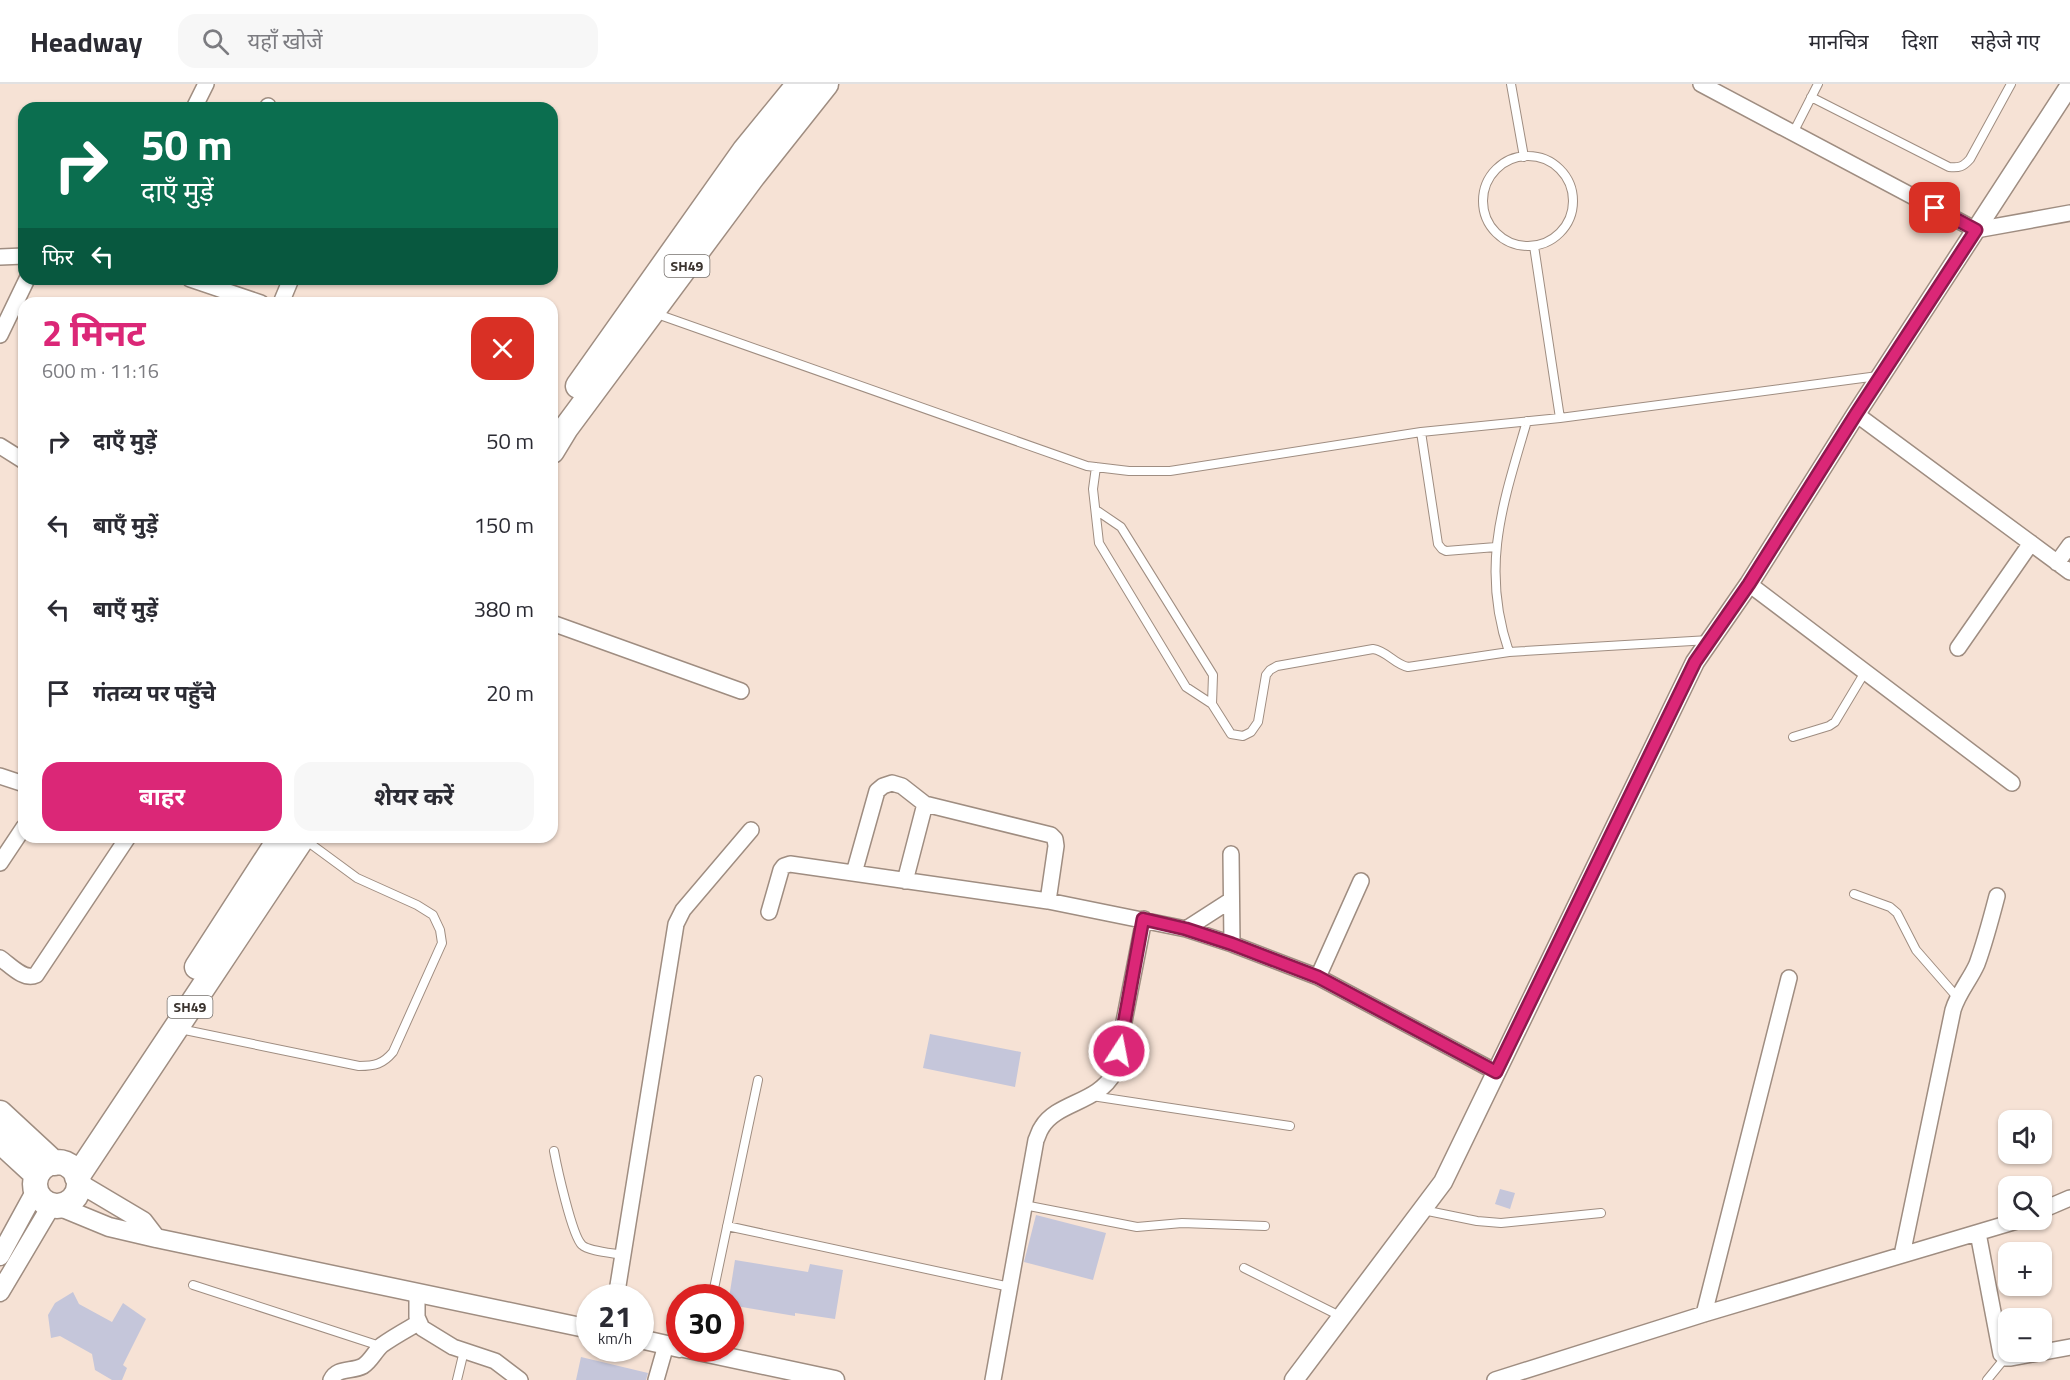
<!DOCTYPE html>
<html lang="hi">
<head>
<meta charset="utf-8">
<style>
  :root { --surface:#fff; --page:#f7f7f7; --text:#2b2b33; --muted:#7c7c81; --line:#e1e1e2; --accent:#db2777 }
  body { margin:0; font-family:"Titillium Web","Noto Sans Devanagari",sans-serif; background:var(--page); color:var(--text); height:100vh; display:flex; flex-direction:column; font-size:22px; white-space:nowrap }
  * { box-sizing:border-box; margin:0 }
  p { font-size:20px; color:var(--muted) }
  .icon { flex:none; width:33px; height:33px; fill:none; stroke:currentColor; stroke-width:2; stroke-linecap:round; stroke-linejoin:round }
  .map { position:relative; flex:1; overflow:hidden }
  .sheet { position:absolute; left:18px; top:213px; width:540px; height:546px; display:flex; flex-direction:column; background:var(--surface); border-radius:18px; box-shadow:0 2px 4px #0004 }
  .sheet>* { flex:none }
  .guide { position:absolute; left:18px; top:18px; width:540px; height:183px; border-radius:18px; box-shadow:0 2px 4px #0004; background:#0b6e4f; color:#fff; overflow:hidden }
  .controls { position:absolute; left:1998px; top:1026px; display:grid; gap:12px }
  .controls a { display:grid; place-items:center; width:54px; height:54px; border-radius:12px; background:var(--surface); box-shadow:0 2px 4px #0004; font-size:30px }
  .speed { position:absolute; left:576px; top:1200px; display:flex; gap:12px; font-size:30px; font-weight:700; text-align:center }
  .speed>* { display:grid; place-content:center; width:78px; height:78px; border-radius:50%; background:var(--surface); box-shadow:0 2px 4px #0004; line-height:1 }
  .speed small { font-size:15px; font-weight:400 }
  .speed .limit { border:9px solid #d22; background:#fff; color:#111 }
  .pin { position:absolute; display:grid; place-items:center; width:51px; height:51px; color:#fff; margin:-26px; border-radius:12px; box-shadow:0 3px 9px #0006 }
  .me { position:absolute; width:66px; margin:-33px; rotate:11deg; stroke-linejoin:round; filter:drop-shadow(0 0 4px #0008) }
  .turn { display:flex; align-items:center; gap:21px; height:126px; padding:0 24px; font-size:27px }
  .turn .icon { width:78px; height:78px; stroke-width:2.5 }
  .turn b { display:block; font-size:42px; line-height:51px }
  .then { display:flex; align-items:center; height:57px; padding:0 24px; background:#0003; gap:12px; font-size:22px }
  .round { display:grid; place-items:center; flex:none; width:63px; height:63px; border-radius:18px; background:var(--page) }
  .headline { display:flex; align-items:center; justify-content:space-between; height:102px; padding:0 24px }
  h1 { font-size:36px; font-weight:700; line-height:45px; color:var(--accent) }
  .button { display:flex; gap:12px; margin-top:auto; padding:12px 24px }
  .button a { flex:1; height:69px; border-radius:18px; background:var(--accent); color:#fff; font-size:24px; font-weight:700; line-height:69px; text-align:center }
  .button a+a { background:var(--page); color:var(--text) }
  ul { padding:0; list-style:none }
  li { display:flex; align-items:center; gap:18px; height:84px; padding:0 24px }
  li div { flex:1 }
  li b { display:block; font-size:22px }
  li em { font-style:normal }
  header { display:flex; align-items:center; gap:36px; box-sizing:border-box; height:84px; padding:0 30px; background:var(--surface); border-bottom:2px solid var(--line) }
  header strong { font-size:28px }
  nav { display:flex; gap:33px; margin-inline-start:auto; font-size:21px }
  .search { width:420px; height:54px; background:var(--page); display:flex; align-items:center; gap:15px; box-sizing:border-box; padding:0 21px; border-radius:18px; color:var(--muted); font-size:22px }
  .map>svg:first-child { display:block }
  .building { fill:#c5c6da }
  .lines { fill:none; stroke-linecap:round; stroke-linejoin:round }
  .service-casing { stroke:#9f8d81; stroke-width:10 }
  .minor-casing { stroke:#9f8d81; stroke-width:18 }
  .tertiary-casing { stroke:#9f8d81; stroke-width:21 }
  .primary-casing { stroke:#9f8d81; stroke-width:27 }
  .service { stroke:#fff; stroke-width:8 }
  .minor { stroke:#fff; stroke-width:15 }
  .tertiary { stroke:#fff; stroke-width:18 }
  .primary { stroke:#fff; stroke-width:24 }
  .route-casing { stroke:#8e194d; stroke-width:15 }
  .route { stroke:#db2777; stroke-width:10 }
  .labels { text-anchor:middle; stroke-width:6; stroke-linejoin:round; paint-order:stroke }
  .shield { fill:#fff; stroke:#76716d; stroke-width:1.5 }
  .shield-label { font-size:14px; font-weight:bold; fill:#3b342f }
</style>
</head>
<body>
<header>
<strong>Headway</strong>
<div class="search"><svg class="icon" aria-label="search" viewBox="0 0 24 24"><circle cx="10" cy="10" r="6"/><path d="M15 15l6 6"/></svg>यहाँ खोजें</div>
<nav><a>मानचित्र</a><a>दिशा</a><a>सहेजे गए</a></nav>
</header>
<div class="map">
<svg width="2070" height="1296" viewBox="0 0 2070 1296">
  <rect width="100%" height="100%" fill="#f6e2d5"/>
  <path class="building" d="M930,950L1021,968L1015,1003L923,984Z
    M1500,1105L1515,1109L1510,1125L1495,1120Z
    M1036,1131L1106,1149L1093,1196L1024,1178Z
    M735,1176L808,1188L810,1180L843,1186L835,1235L795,1229V1232L730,1221L729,1214Z
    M73,1208L79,1220L112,1238L123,1219L146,1235L123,1281L127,1284L122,1296H112L95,1286L92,1270L60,1252L51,1254L48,1231L55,1219Z
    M581,1273L648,1289L646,1296H576Z"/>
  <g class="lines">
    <g class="service-casing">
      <path id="service" d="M1511,0L1524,73
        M1811,13L1949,83C1959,84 1963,83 1970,75L2011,0
        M1793,49L1818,0
        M1483 117a45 45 0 1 1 90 0a45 45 0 1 1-90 0Z
        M1534,162L1560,334
        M657,230L1087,382L1129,387H1170L1421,348L1560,334L1878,292
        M1421,348L1438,460L1442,465L1446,467L1496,463
        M1096,383L1093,405L1099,459L1186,603L1212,620L1231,650L1243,652L1251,648L1258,638L1266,591L1270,586L1277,582L1373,565C1387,567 1394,580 1408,583L1509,568L1709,556
        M1096,426L1121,443L1213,591L1212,620
        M1509,568C1480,483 1503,419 1527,337
        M1793,653L1829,642L1835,638L1865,588
        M1854,810L1890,823L1897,829L1916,866L1957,913
        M180,945L359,982C375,982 383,980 393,968L442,859L440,846L433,831L417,821L357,794L304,755
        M1092,1012L1290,1042
        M554,1067C557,1083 572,1152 582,1161C588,1167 613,1169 623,1171
        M1024,1121L1137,1143L1182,1139L1265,1142
        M1423,1126L1477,1137L1501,1139L1601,1129
        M727,1142L1010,1203
        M1244,1184L1342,1233
        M193,1201L380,1262
        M712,1214L758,996
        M457,1296L464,1267
        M1987,1296L2005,1274"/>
    </g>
    <g class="minor-casing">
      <path id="minor" d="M1701,0L1976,146L2070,129
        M194,24L206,0
        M267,24L268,22
        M0,173L24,172
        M190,195L261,219
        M281,219L291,195
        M0,251L27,195
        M1856,330L2070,488
        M0,362L24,377
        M2057,479L2070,461
        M1749,500L2012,699
        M552,539L741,607
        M1958,564L2031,459
        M0,692L24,700
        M1231,770L1232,860
        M0,779L24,743
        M854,789L877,707L883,702L892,699L902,702L925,720L1051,751L1055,755L1056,762L1048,817
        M905,797L925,720
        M769,828L781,786L784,782L790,780L1048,817L1186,845L1232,860L1318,893L1496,988
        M1186,845L1231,816
        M0,874C10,881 24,897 36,891L128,753
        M1318,893L1361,797
        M2042,1126L2070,1114
        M1978,1149L2001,1270L2005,1274H2011L2070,1263
        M1902,1171L1953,926C1958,909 1970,896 1977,880C1985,858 1991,835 1997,812
        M417,1209V1233L422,1244L453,1263L495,1277L520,1296
        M616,1214L676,840L683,826L751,746
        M1704,1230L1789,894
        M331,1296C337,1283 352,1288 363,1282C371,1277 375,1267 382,1261C393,1253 406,1246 418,1239
        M656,1296L666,1261
        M993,1296L1036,1056C1038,1052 1039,1047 1042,1043C1057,1018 1098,1019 1114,989L1144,835
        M1495,1296L1704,1230L2020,1136"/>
    </g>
    <g class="tertiary-casing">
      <path id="tertiary" d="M79,1099L143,1137L156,1154
        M58,1122L109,1143L156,1154L590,1245
        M0,1172L36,1106
        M0,1208L51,1122
        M640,1255L680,1264
        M684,1264L835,1296
        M1294,1296L1443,1098L1695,578L1749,500L1856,330L2070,1"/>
    </g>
    <g class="primary-casing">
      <path id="primary" d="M578,302L745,66L799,0
        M552,367L566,344L753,92L826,0
        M197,883L281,753
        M0,1029L54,1079
        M0,1057L37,1091
        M35 1100a22 22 0 1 1 44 0a22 22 0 1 1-44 0Z
        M77,1093L303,753"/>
    </g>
    <use href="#service" class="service"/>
    <use href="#minor" class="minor"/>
    <use href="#tertiary" class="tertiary"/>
    <use href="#primary" class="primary"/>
  </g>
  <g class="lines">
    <g class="route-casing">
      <path id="route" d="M1119,967L1143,835L1186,845L1232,860L1318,893L1496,988L1695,578L1749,500L1856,330L1976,146L1935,124"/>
    </g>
    <use href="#route" class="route"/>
  </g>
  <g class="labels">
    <g class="shield">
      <rect x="664.5" y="171" width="45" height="22" rx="4.5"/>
      <rect x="167.5" y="912" width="45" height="22" rx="4.5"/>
    </g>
    <g class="shield-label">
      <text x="687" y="187">SH49</text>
      <text x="190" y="928">SH49</text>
    </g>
  </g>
</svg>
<div class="controls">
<a><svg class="icon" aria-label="sound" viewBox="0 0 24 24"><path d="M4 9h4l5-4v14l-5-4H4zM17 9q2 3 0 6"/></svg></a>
<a><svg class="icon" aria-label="search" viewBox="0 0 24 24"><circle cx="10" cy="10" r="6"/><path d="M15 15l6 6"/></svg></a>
<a>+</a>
<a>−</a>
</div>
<div class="speed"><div>21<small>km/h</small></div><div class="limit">30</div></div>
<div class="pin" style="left:1935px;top:124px;background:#d93025"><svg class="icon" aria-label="arrive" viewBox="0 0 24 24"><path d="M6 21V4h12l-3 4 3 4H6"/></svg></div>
<svg class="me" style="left:1119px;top:967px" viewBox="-20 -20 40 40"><circle r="17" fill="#db2777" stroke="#fff" stroke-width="3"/><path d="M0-11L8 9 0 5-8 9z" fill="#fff"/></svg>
<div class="guide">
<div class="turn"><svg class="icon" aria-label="right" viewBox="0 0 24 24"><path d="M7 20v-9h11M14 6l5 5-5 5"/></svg><div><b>50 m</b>दाएँ मुड़ें</div></div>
<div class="then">फिर<svg class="icon" aria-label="left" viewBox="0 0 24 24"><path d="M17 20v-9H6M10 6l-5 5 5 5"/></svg></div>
</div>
<section class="sheet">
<div class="headline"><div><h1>2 मिनट</h1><p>600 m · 11:16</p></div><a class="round" style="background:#d93025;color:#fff"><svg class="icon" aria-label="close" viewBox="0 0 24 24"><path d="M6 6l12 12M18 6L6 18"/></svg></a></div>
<ul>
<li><svg class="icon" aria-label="right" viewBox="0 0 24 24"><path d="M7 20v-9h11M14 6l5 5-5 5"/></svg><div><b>दाएँ मुड़ें</b></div><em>50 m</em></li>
<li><svg class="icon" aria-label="left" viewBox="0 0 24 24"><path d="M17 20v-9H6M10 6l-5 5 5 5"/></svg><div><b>बाएँ मुड़ें</b></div><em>150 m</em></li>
<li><svg class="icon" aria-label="left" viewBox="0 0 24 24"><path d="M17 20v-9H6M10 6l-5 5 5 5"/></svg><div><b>बाएँ मुड़ें</b></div><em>380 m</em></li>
<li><svg class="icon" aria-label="arrive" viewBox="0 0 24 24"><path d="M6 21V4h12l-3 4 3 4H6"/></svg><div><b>गंतव्य पर पहुँचे</b></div><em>20 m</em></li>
</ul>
<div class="button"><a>बाहर</a><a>शेयर करें</a></div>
</section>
</div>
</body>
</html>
